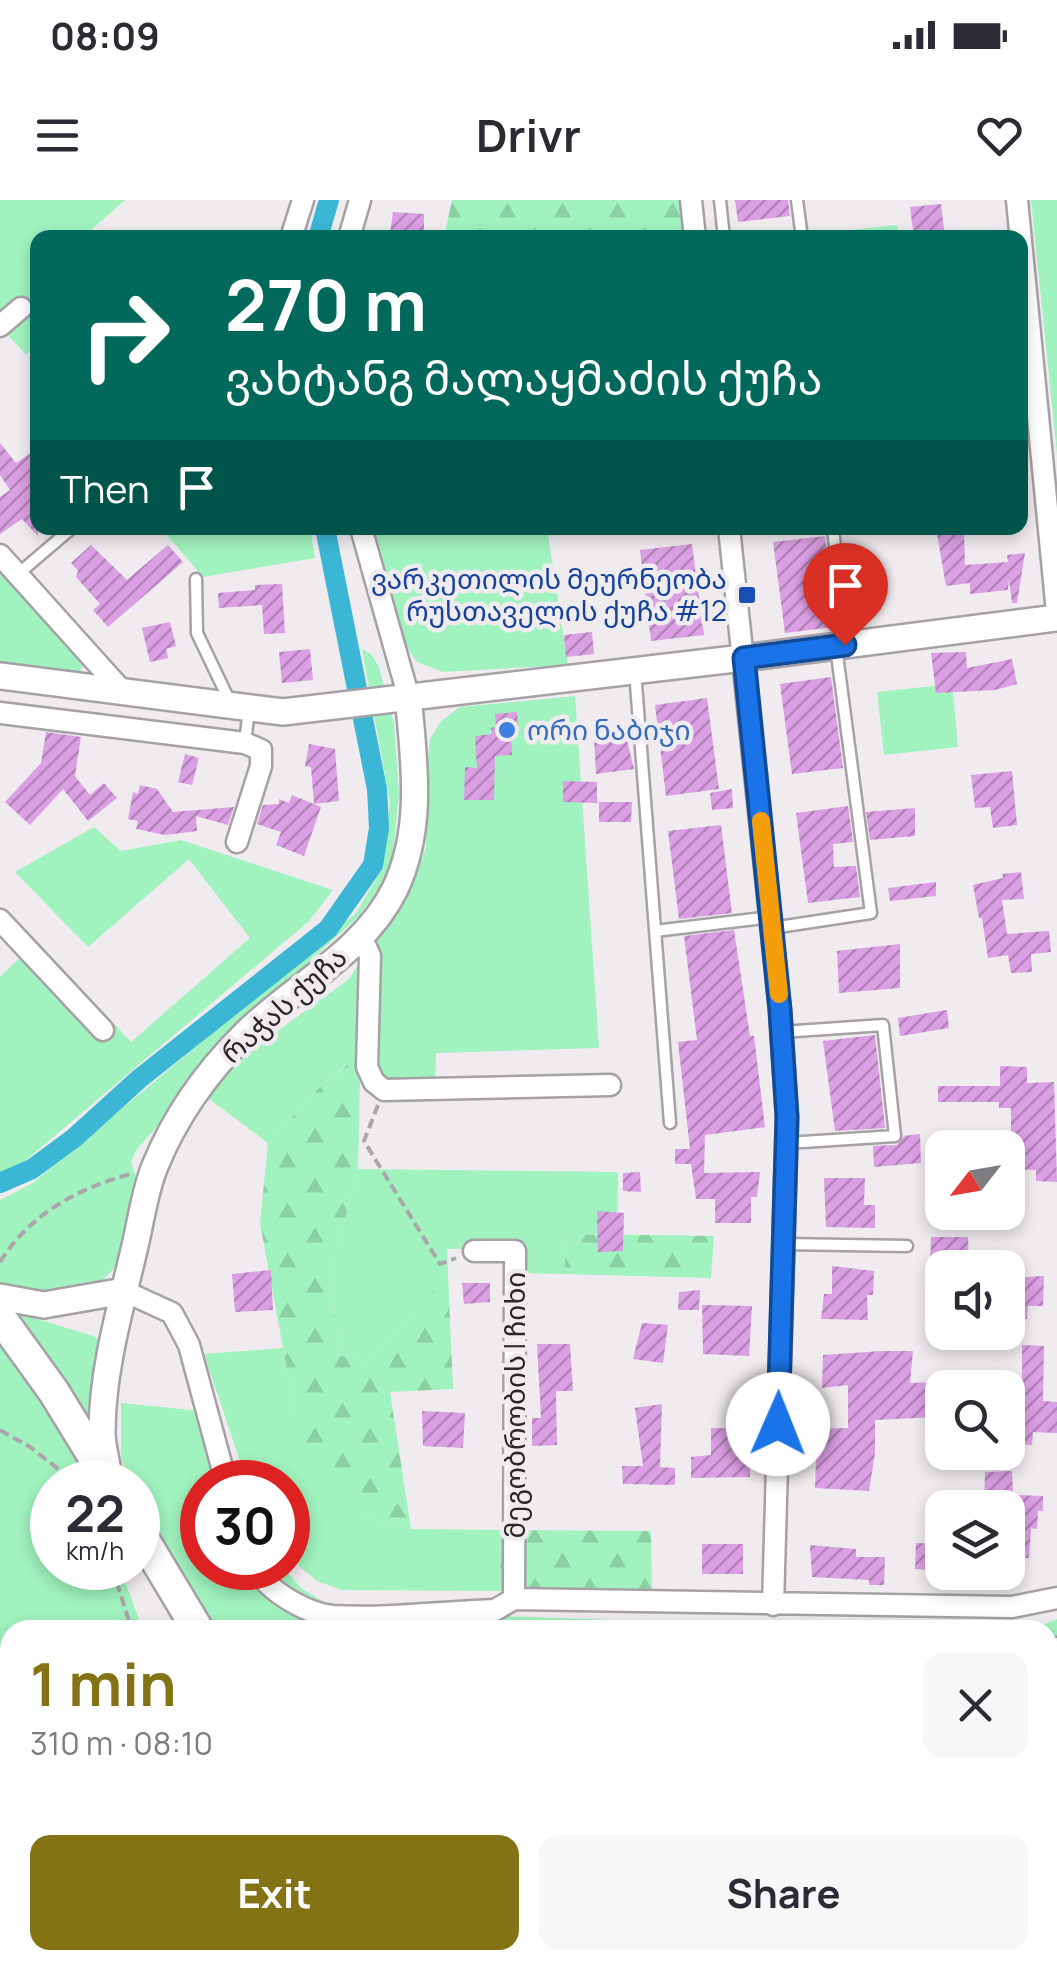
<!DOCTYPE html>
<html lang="en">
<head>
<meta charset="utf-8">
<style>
  :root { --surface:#fff; --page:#f7f7f7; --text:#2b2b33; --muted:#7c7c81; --accent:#837315 }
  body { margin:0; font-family:Manrope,"Noto Sans Georgian",sans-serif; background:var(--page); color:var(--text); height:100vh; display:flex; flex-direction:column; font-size:38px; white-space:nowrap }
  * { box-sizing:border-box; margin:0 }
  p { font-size:32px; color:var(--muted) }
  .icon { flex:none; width:55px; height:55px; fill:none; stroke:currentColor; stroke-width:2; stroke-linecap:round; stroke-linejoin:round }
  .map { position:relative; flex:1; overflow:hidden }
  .sheet { position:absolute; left:0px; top:1420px; width:1058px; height:350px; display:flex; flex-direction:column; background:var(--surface); border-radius:30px 30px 0 0; box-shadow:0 5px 15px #0003 }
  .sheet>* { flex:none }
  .guide { position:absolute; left:30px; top:30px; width:998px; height:305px; border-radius:20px; box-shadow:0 5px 15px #0003; background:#00695c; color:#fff; overflow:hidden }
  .needle { width:65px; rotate:239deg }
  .buttons { position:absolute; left:925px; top:930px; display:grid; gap:20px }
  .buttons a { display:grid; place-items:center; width:100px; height:100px; border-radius:20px; background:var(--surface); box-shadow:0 5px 15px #0003; font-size:50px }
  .speed { position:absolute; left:30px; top:1260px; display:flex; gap:20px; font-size:50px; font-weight:700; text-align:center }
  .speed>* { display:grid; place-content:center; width:130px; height:130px; border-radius:50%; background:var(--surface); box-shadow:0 5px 15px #0003; line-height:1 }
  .speed small { font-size:25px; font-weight:400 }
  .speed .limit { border:15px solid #d22; background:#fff; color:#111 }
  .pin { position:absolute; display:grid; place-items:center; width:85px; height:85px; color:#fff; margin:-102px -42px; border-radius:50% 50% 50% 0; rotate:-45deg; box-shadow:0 0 10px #0007 }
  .pin .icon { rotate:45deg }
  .me { position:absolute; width:110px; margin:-55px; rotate:1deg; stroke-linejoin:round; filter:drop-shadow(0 0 8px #0008) }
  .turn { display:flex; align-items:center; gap:35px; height:210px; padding:0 30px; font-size:45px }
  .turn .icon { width:130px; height:130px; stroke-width:2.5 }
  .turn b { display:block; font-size:70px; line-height:85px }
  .then { display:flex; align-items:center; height:95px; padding:0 30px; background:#0003; gap:20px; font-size:38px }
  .round { display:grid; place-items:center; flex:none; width:105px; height:105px; border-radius:20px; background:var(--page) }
  .headline { display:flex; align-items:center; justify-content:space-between; height:170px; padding:0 30px }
  h1 { font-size:60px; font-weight:700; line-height:75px; color:var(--accent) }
  .button { display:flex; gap:20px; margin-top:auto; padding:20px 30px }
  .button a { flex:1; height:115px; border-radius:20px; background:var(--accent); color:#fff; font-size:40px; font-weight:700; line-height:115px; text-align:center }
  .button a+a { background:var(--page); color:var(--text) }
  .status { display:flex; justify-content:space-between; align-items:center; height:70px; padding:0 50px; background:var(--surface); direction:ltr }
  .status svg { height:28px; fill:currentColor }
  header { display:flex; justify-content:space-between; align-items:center; height:130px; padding:0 30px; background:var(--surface); font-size:45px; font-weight:700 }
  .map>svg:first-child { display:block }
  .green { fill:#a0f2be }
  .forest { fill:url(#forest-firs) }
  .water { fill:#3bb6d5; stroke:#368ba1; stroke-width:2.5 }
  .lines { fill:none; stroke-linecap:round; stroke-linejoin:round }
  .canal { stroke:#3bb6d5; stroke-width:20 }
  .building { fill:url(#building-hatch) }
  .service-casing { stroke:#a5a1a5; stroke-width:15 }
  .minor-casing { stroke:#a5a1a5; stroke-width:25 }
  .tertiary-casing { stroke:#a5a1a5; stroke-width:30 }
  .secondary-casing { stroke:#a5a1a5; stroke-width:35 }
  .path { stroke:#aaa6aa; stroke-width:4; stroke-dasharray:10 5; stroke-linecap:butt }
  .service { stroke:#fff; stroke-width:10 }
  .minor { stroke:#fff; stroke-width:20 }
  .tertiary { stroke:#fff; stroke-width:25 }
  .secondary { stroke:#fff; stroke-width:30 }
  .route-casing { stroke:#114b97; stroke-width:25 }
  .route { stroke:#1a73e8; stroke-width:18 }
  .slow { stroke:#f59e0b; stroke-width:18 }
  .transit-dot { fill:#1a4fb4; stroke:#efebef; stroke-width:4 }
  .shop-dot { fill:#3f7fe0; stroke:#efebef; stroke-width:4 }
  .labels { text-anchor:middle; stroke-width:9; stroke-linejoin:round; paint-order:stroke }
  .transit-label { font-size:28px; fill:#164399; stroke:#efebef; text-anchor:end }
  .shop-label { font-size:28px; fill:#366cbe; stroke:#efebef; text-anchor:start }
  .street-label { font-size:28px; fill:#292729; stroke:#efebef }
</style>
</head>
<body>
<div class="status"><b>08:09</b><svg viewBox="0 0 49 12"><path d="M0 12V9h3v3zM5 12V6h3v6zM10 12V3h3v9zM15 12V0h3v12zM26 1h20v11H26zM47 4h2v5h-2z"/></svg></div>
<header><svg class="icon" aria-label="menu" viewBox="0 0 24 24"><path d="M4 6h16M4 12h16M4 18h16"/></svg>Drivr<svg class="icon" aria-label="heart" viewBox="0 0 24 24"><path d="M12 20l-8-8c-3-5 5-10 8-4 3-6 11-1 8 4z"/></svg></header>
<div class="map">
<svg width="1057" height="1770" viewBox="0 0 1057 1770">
  <defs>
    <pattern id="forest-firs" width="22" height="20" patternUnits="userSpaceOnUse" patternTransform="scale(2.5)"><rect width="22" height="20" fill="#a0f2be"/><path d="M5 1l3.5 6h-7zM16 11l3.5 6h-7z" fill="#8ad0a3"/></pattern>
    <pattern id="building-hatch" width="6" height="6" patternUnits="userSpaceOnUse" patternTransform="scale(2.5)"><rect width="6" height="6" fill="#db9fe3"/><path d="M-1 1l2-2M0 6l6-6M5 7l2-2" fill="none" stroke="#b282b8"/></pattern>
  </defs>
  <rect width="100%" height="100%" fill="#efebef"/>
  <path class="green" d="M0,0H125L83,37L38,38L37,144L26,155L0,126Z
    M1031,0H1057V254Z
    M897,25L899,37H823V33Z
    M161,328H310L315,358L203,377Z
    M374,328H547L568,465L443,472L417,462L405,445Z
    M0,368L84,463L78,476L0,466Z
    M362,449L371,454L379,467L394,523L399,594L393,653L383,683L359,716L211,851L163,920L136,950L131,962C133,970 137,977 139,985C142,997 133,1017 130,1030C111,1107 63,1093 0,1084V1000L33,983L356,713L381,671L390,602Z
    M952,484L958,547L884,555L877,492Z
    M575,496L599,848L436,853L435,882H360L346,865L321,886L268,943L204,895L231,865L349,779L408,692L426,648L425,586L430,539L441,521L460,507Z
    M94,627L121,651L181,640L333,690L309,721L13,971L0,974V777L37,741L131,842L250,738L189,659L88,747L15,672Z
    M358,969L618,972L617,1034H567L564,1074L507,1073L511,1048L447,1049L448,1075L366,1161L339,1155L331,1072Z
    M11,1111L93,1136L102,1142L92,1210L85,1214L79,1213Z
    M0,1137L59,1221L92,1282H52V1368H120L143,1430H10V1628L0,1625Z
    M283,1148L297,1224L359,1316L411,1329L499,1330L500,1391L342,1390L317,1381L299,1366L288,1349V1282H247L204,1154Z
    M121,1203L211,1212L230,1282H202V1368H284L301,1388L326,1403L324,1430H215L138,1303V1282H130L121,1257Z
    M364,1411L721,1424V1430H347Z
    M1057,1419V1770H528L522,1760H1048V1430H813V1424L1040,1426Z
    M414,1760H505L513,1770H419Z"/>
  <path class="forest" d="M452,0H681L685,37L444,38Z
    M347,865L360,882L358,969L331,1072L339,1155L366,1161L448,1075L453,1189L390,1192L411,1329L359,1316L328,1281L297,1224L260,1023L268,943L321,886Z
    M567,1034L714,1036L711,1078L564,1074Z
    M499,1330L651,1331L652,1395L500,1391Z"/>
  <path class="water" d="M0,1625L10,1628V1760H265L277,1770H0Z"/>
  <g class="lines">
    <path class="canal" d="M318,38L329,0
      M0,983L32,969L74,938L139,879L328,729L373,665L379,628L377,589L325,328"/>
  </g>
  <path class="building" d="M735,0H788L790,16L738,22Z
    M941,4L945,38H914L910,7Z
    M393,12L424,14V36L390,33Z
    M0,243L16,263L38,248V336L22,319L0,334V297L10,290L0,275Z
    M936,328H964L965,365L1008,362L1007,355L1025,353L1017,403H1012L1009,379L1008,390L970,394V383L946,386Z
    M825,336L834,427L785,433L773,342Z
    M692,344L704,435L651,441L640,350Z
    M91,345L127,380L168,345L183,362L108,427L93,410L100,404L76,377L78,371L71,363Z
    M282,384L285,433L264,434L262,405L219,408L218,393L255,390V385Z
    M170,422L176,446L166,449L168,458L150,462L142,428Z
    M592,432L594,454L566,457L564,435Z
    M310,449L313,480L282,483L279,452Z
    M966,452L967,468L1012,459L1017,484L995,490L936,493L931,453Z
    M831,477L843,568L792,574L780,484Z
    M707,498L719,589L666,596L655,505Z
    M517,512L519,533L511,534L512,555L495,556L494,600H464L465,567L477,568L475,536L492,534L491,528L496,527L495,514Z
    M46,532L81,537L75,576L90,595L104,583L117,598L88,621L63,589L30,625L5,602L41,563Z
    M626,536L634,569L596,574L594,539Z
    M309,544L335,549L339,601L314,604L311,567L305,566Z
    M185,554L199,558L192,585L178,582Z
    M1012,571L1017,625L993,628L990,607L975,608L971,575Z
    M563,581L597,582V603L563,602Z
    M140,585L157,589L173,612L234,607L228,625L196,616L197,631L165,635L136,629L138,621L128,619L133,592L138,594Z
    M732,589L733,608L712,610L710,593Z
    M292,595L321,607L304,656L276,645L281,632L257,624L263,605L279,604V599L289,603Z
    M599,602H632L631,622H599Z
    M848,606L853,642L833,644L834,667L856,666L860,697L808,703L796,613Z
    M915,608V636L870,640L866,612Z
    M721,625L732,713L679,719L668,631Z
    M1021,672L1024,699L1002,700L1007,734L1049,731L1051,752L1031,754L1032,772L1011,773L1008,755L988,758L982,718H979L973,685L1003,678L1002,674Z
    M936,682V696L890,701L888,688Z
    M734,730L750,836H754L765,927L705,935L704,973L760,972L757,997H751V1023H715V999H696L691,964H675V949H690L678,842L697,840L684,736Z
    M900,744V788L839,793L837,751Z
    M947,810L949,828L900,836L898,818Z
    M875,835L885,928L835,931L823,841Z
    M1000,866L1027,867V883L1054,882L1057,982L1036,981V970L1011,969V908H999V902H938V886H1000Z
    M920,934L921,963L874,967L873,946L897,945L904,936Z
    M640,972L641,992L623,991V973Z
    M824,978H865L864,1005H875V1028L826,1027Z
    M597,1011L624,1013L623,1051L598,1052Z
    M931,1037H968L969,1064H930Z
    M832,1066L874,1071L873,1095H867L868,1120L821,1119L824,1094H832Z
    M271,1070L273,1110L235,1112L232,1074Z
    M1044,1076L1043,1106H1028L1027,1119L1008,1118V1078Z
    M462,1083H490V1102L464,1104Z
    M700,1090L699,1110H678L679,1092Z
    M702,1105L752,1106L749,1156L703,1154Z
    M642,1123L668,1125L663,1163L633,1159Z
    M537,1144H570L573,1191H556L557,1245L532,1246V1218H541Z
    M1022,1145L1044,1146L1043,1201L1057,1202V1233L1033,1232L1032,1245L1008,1244V1200L1022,1201Z
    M882,1151H913L910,1183L938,1182L939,1217L875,1220V1253L869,1291L815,1288L817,1229L848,1228V1185L822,1188L823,1155Z
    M662,1204L660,1267L675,1268V1285L623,1284L622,1266H643L635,1208Z
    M422,1211L465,1213L463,1248L423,1246Z
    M711,1228L751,1229L750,1277L691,1278V1257L711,1255Z
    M1012,1271L1013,1295L1043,1296V1311H1038L1037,1329L1031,1328L1029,1358H1008V1308H984L985,1272Z
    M916,1343L942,1344V1371L915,1369Z
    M702,1344H743V1374H702Z
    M810,1345L856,1349V1357H885L884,1385H869V1380L812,1377Z"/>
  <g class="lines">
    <g class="service-casing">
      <path id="service" d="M720,0L724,38
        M797,0L802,38
        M833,328L845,444
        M18,374L72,328
        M196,379L197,433L230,502
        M635,471L670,923
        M245,543L249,509
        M772,728L871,713L836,447
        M655,731L771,717
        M782,832L883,825L895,936L787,943
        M784,1044L907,1046
        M1048,1636L1057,1638"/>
    </g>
    <g class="minor-casing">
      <path id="minor" d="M691,0L695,38
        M1017,0L1057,412
        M291,38L303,0
        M349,38L360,0
        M0,126L21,108
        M361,328L408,495
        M729,328L780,810L787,917L773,1405
        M0,355L124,493
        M0,513L245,543L261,550V566L237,642
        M0,720L103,830
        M357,739L366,747L370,756L367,867L374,882L384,890L610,885
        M474,1051H515L514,1399
        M124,1091L172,1113L189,1145L226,1282
        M257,1368C266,1391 308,1414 333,1416C386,1419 442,1412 495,1410L514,1399L1012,1407L1057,1398
        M1048,1551L1057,1448
        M514,1760L527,1770
        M619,1770L648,1760"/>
    </g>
    <g class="tertiary-casing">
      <path id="tertiary" d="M0,476L283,512L743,458L1057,418
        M0,1097L44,1105L124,1091
        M109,1277C107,1262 102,1247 102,1232C102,1170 121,1106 135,1046C141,1020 145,990 155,966C175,917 207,872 244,835C293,786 363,754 395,689C424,628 414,560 408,495"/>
    </g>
    <g class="secondary-casing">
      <path id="secondary" d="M0,1117L54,1192L109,1282
        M138,1330L198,1430
        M398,1760L404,1770"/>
    </g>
    <path class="path" d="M378,905L364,941L440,1064L456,1058
      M0,1062C30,1014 77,989 130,974
      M0,1230L30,1247L75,1282
      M112,1368L132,1430
      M0,1577L9,1588
      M291,1760L299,1770"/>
    <use href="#service" class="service"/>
    <use href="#minor" class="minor"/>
    <use href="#tertiary" class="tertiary"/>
    <use href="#secondary" class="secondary"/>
  </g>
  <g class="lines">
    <g class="route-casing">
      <path id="route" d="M778,1224L787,917L780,810L744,458L845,445"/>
    </g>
    <use href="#route" class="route"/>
    <path class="slow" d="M761,621L779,794"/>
  </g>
  <rect class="transit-dot" x="737" y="385" width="20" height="20" rx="5"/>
  <circle class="shop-dot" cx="507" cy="530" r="10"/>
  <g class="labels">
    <g class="transit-label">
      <text x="727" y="389">ვარკეთილის მეურნეობა<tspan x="727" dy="32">რუსთაველის ქუჩა #12</tspan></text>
    </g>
    <g class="shop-label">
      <text x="527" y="540">ორი ნაბიჯი</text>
    </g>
    <g class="street-label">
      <text transform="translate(284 805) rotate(-42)" y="10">რაჭას ქუჩა</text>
      <text transform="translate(515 1205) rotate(-90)" y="10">მეგობრობის I ჩიხი</text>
    </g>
  </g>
</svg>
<div class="buttons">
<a><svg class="needle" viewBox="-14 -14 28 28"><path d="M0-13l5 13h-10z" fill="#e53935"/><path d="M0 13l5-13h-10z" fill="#7c7c81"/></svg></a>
<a><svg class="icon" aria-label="sound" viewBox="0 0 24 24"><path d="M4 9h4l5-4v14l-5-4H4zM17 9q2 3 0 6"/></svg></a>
<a><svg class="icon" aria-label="search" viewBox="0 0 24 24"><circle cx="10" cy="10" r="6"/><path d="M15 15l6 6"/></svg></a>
<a><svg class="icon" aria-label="layers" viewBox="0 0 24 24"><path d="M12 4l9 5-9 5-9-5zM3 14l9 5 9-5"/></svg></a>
</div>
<div class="speed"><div>22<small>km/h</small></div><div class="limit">30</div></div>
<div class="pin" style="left:845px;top:445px;background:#d93025"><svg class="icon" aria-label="arrive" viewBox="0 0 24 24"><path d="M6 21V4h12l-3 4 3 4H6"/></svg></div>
<svg class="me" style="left:778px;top:1224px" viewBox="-20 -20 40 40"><circle r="19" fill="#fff"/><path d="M0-13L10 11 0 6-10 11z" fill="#1a73e8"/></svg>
<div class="guide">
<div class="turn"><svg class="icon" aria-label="right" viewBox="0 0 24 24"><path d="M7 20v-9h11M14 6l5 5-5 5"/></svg><div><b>270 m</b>ვახტანგ მალაყმაძის ქუჩა</div></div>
<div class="then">Then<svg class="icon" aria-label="arrive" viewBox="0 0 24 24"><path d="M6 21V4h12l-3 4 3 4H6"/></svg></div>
</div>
<section class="sheet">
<div class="headline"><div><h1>1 min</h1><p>310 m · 08:10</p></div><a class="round"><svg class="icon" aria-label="close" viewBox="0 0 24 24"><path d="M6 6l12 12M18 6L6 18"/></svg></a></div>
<div class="button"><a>Exit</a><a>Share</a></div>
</section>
</div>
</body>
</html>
